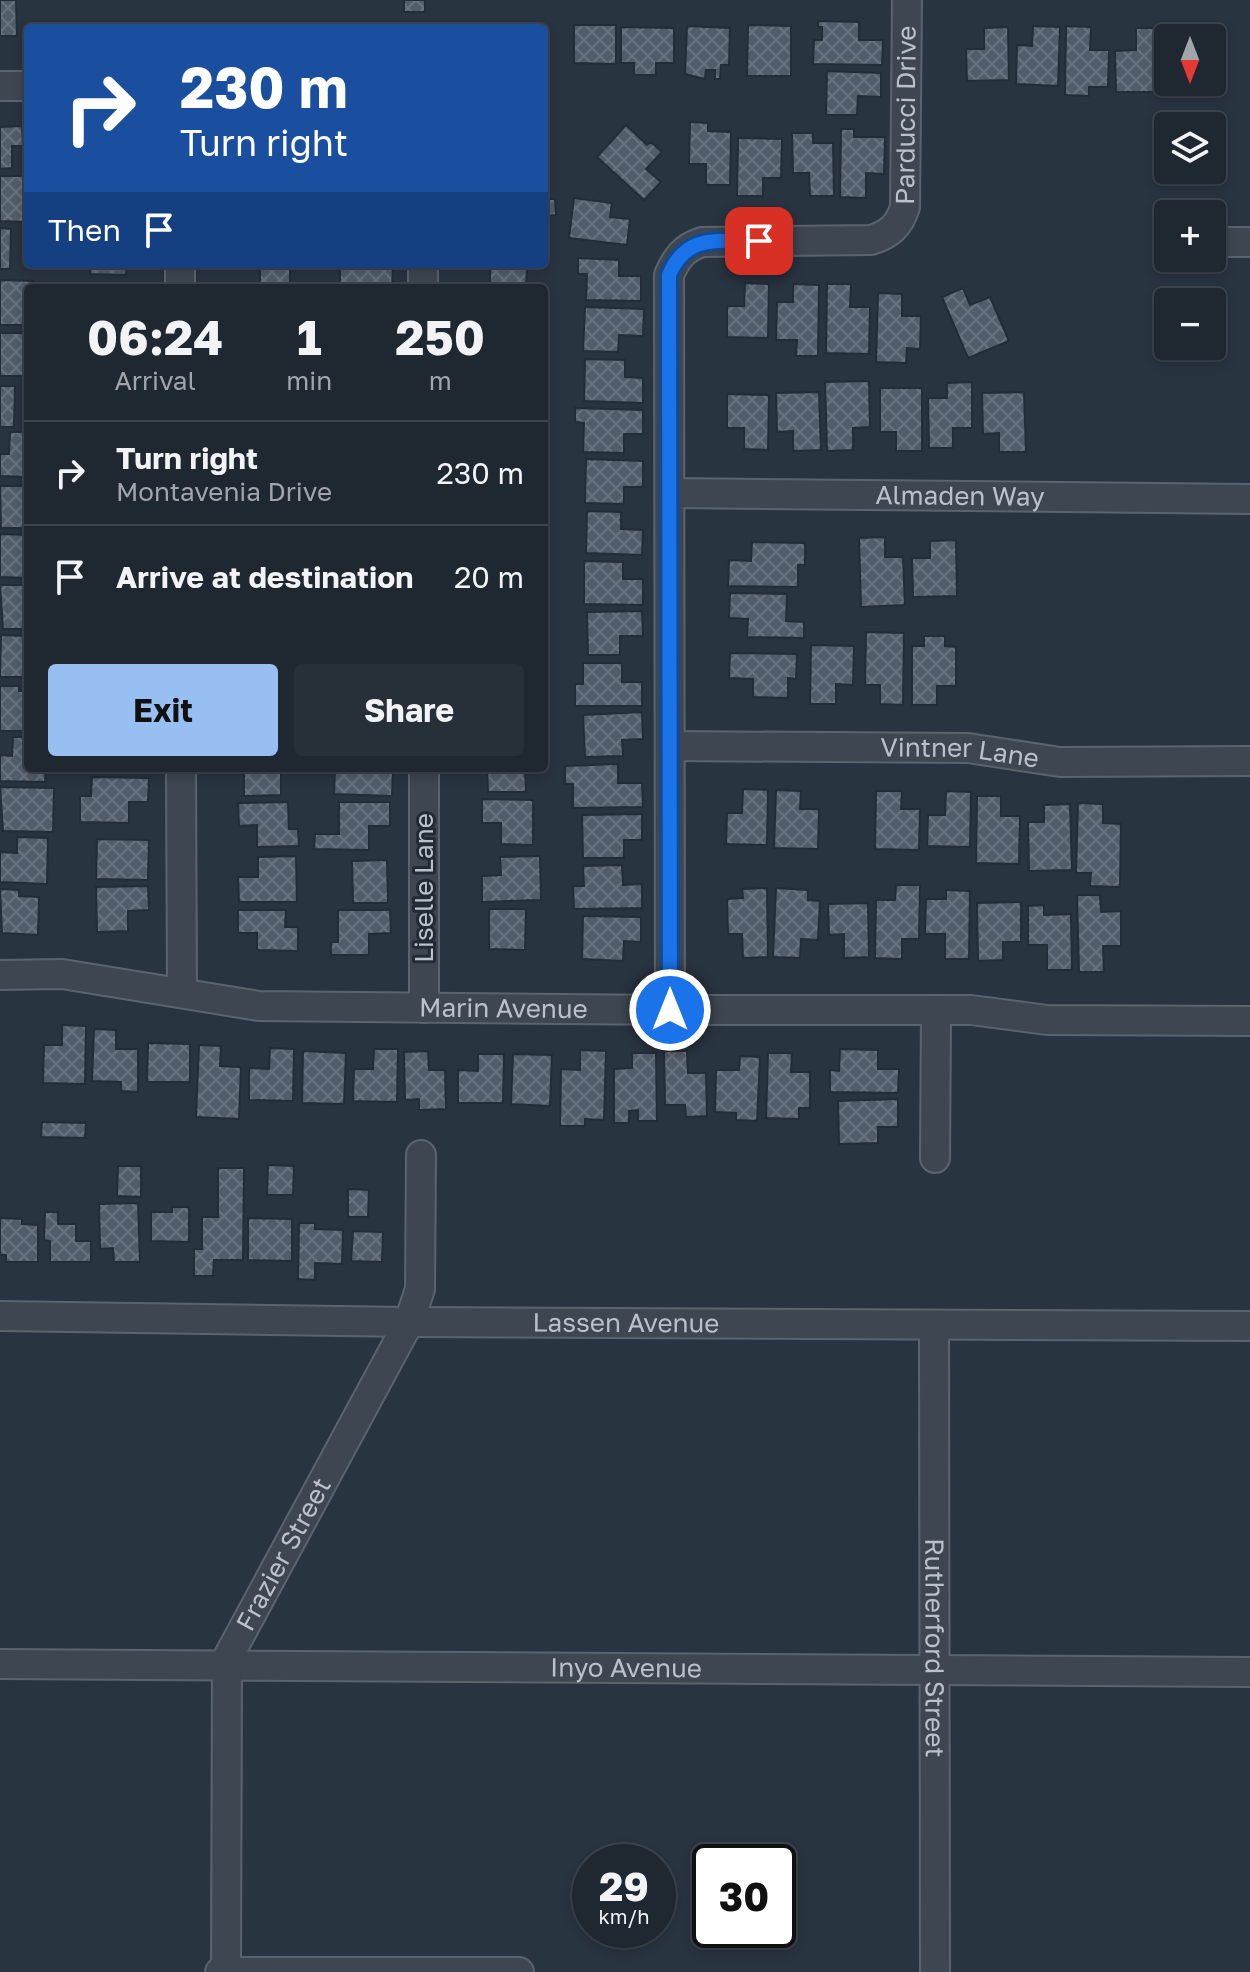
<!DOCTYPE html>
<html lang="en">
<head>
<meta charset="utf-8">
<style>
  :root { --surface:#1f2731; --page:#272f39; --text:#f1f3f6; --muted:#a1a5ab; --line:#3c444d; --accent:#98bff1 }
  body { margin:0; font-family:"Golos Text",sans-serif; background:var(--page); color:var(--text); height:100vh; display:flex; flex-direction:column; font-size:30px; white-space:nowrap }
  * { box-sizing:border-box; margin:0 }
  p { font-size:26px; color:var(--muted) }
  .icon { flex:none; width:44px; height:44px; fill:none; stroke:currentColor; stroke-width:2; stroke-linecap:round; stroke-linejoin:round }
  .map { position:relative; flex:1; overflow:hidden }
  .sheet { position:absolute; left:24px; top:284px; width:524px; height:488px; display:flex; flex-direction:column; background:var(--surface); border-radius:8px; box-shadow:0 4px 12px #0003,0 0 0 2px var(--line) }
  .sheet>* { flex:none }
  .guide { position:absolute; left:24px; top:24px; width:524px; height:244px; border-radius:8px; box-shadow:0 4px 12px #0003,0 0 0 2px var(--line); background:#1a4fa0; color:#fff; overflow:hidden }
  .needle { width:52px; rotate:180deg }
  .buttons { position:absolute; left:1154px; top:24px; display:grid; gap:16px }
  .buttons a { display:grid; place-items:center; width:72px; height:72px; border-radius:8px; background:var(--surface); box-shadow:0 4px 12px #0003,0 0 0 2px var(--line); font-size:40px }
  .speed { position:absolute; left:572px; top:1844px; display:flex; gap:16px; font-size:40px; font-weight:700; text-align:center }
  .speed>* { display:grid; place-content:center; width:104px; height:104px; border-radius:50%; background:var(--surface); box-shadow:0 4px 12px #0003,0 0 0 2px var(--line); line-height:1 }
  .speed small { font-size:20px; font-weight:400 }
  .speed .limit { border:4px solid #111; border-radius:12px; background:#fff; color:#111 }
  .pin { position:absolute; display:grid; place-items:center; width:68px; height:68px; color:#fff; margin:-34px; border-radius:16px; box-shadow:0 4px 12px #0006 }
  .me { position:absolute; width:88px; margin:-44px; rotate:0deg; stroke-linejoin:round; filter:drop-shadow(0 0 6px #0008) }
  .turn { display:flex; align-items:center; gap:28px; height:168px; padding:0 24px; font-size:36px }
  .turn .icon { width:104px; height:104px; stroke-width:2.5 }
  .turn b { display:block; font-size:56px; line-height:68px }
  .then { display:flex; align-items:center; height:76px; padding:0 24px; background:#0003; gap:16px; font-size:30px }
  .eta { display:flex; justify-content:space-evenly; align-items:center; height:136px; text-align:center }
  .eta b { font-size:48px; font-weight:700; line-height:56px }
  .button { display:flex; gap:16px; margin-top:auto; padding:16px 24px }
  .button a { flex:1; height:92px; border-radius:8px; background:var(--accent); color:#111; font-size:32px; font-weight:700; line-height:92px; text-align:center }
  .button a+a { background:var(--page); color:var(--text) }
  ul { padding:0; list-style:none }
  li { display:flex; align-items:center; gap:24px; height:104px; padding:0 24px; border-top:2px solid var(--line) }
  li div { flex:1 }
  li b { display:block; font-size:30px }
  li em { font-style:normal }
  .map>svg:first-child { display:block }
  .building { fill:url(#building-cross-hatch); stroke:#232d38; stroke-width:2 }
  .lines { fill:none; stroke-linecap:round; stroke-linejoin:round }
  .minor-casing { stroke:#5b646e; stroke-width:32 }
  .minor { stroke:#3d4651; stroke-width:28 }
  .route-casing { stroke:#114b97; stroke-width:20 }
  .route { stroke:#1a73e8; stroke-width:14 }
  .labels { text-anchor:middle; stroke-width:6; stroke-linejoin:round; paint-order:stroke }
  .street-label { font-size:26px; fill:#bac1cb; stroke:#212b36 }
</style>
</head>
<body>
<div class="map">
<svg width="1250" height="1972" viewBox="0 0 1250 1972">
  <defs>
    <pattern id="building-cross-hatch" width="8" height="8" patternUnits="userSpaceOnUse" patternTransform="scale(2)"><rect width="8" height="8" fill="#525d6b"/><path d="M0 0l8 8M0 8l8-8" fill="none" stroke="#69727f"/></pattern>
  </defs>
  <rect width="100%" height="100%" fill="#293441"/>
  <path class="building" d="M0,0H16L17,36H0Z
    M404,0H425V12H404Z
    M818,21L859,22V40H883L882,65L813,64L814,40H822V27H818Z
    M574,25H616V64L574,63Z
    M748,25L791,26V76H747Z
    M687,26L730,28L729,65H721L720,79H715V70H706L705,79L685,74Z
    M1033,26L1060,27L1058,86L1016,84L1017,45L1032,46Z
    M1066,26L1091,27L1090,50H1109L1108,87H1089V96L1065,95Z
    M621,27L674,28V63H656V75H634V63H621Z
    M1008,27L1009,80L967,81L966,49H984V28Z
    M1136,28H1160L1161,92H1116L1115,51L1136,50Z
    M827,71L881,73V97L858,96L857,115H826Z
    M690,122L708,123V131L731,132L730,185H706V164H689Z
    M626,125L647,145L651,142L662,152L646,169L661,182L644,200L597,157Z
    M22,126L23,146H12V168L0,169V127Z
    M841,129H854V137H885L884,174L866,173V198L840,197Z
    M792,133H813V143H833L834,196H810L809,173H793Z
    M738,138L782,139L781,178H763V196H737Z
    M0,176H28V222L0,221Z
    M574,198L612,203L610,217L630,219L627,245L569,238Z
    M544,199H555L556,215L544,216Z
    M0,228L11,229L10,269H0Z
    M578,258L619,260V276H641V301L586,300L587,274H578Z
    M90,264H127L126,275L90,274Z
    M490,264H527L526,288H490Z
    M340,265L393,266L392,288H340Z
    M260,267H290V288H240L260,286Z
    M0,280L33,281V288H28V325H0Z
    M745,283L769,284L768,338L727,337V306H744Z
    M793,284L819,285L818,356H796L797,340H776L777,302H793Z
    M827,284H851L850,307H870L869,354L826,353Z
    M963,288L970,305L990,297L1009,341L968,358L942,297Z
    M878,293L902,294V316H921L920,349L907,348L906,363L876,362Z
    M585,307L644,309L643,336L619,335L618,352L583,351Z
    M0,333H25L26,376H0Z
    M585,359L625,360V377L643,378V403L584,401Z
    M869,381L870,427L853,428V450L827,451L825,382Z
    M972,382V428H953V448H929L928,398H947V383Z
    M0,386H15L14,427H0Z
    M880,388H922V451H896V432H880Z
    M819,392L821,450L793,451V431L777,432L776,393Z
    M1024,392L1026,452H999V433L983,434L982,393Z
    M727,394L769,395L768,450L744,449V428H727Z
    M575,408L643,410V434H624V453L583,452L584,423L575,422Z
    M10,432H28V477L0,476V454H9Z
    M586,459L643,461V487H624V504L585,503Z
    M0,486H28V528H1Z
    M587,511L621,512V529L643,530L642,555L586,553Z
    M0,534L28,535V578L0,577Z
    M885,537V557H903L905,605L861,607L859,538Z
    M956,540L957,596L913,597L912,558H930V541Z
    M752,542L805,543V565H798V587L728,586L729,560L751,561Z
    M584,561L623,562V579H643V605L584,604Z
    M0,585H28V629H3Z
    M730,593L787,594L786,621L804,622V638L747,637L748,619L729,618Z
    M642,611L643,636H620V655H588L587,612Z
    M866,632L904,633L903,705L880,704V685H865Z
    M1,635L28,636V677H0Z
    M924,636H945V646L956,647V686H937V705H912V646H924Z
    M811,645L854,646L853,685L836,684V704H810Z
    M730,653L797,654L796,679L788,678V698L753,697V679L729,678Z
    M583,663H622V682H642V706H575V684H583Z
    M0,686H19V691H28V731H0Z
    M642,712L643,739L622,740L623,756L585,757L583,715Z
    M13,737H28V768H46L45,782L0,781V755L12,756Z
    M618,764V783H642L643,807L573,808V784H565V766Z
    M244,768H281V795L244,796Z
    M335,768L393,771L392,796L334,794Z
    M487,768H525L526,792H488Z
    M92,777L149,778L148,802H129V823L80,822V796H91Z
    M0,787L54,788L53,832L3,831Z
    M743,789L768,790L767,845L726,844L727,813H742Z
    M776,790L801,791L800,809H819L818,849L774,848Z
    M876,791H902L901,809H920L919,850L875,849Z
    M946,791L971,792L970,847L927,846L928,815H945Z
    M977,796H1001V816H1020L1019,864L976,863Z
    M482,799L533,800V845L501,844V823H482Z
    M288,802L289,829H298L299,846L257,847V825L239,826L238,803Z
    M339,802H390V826H369V850L314,849L315,834H339Z
    M1078,803L1103,804V823L1121,824L1120,887L1090,886L1091,873H1076Z
    M1070,804L1072,870L1029,871L1028,822H1044V805Z
    M642,814V840H624V858H583L582,815Z
    M17,837L48,838L47,884L0,882V852L17,853Z
    M97,839L149,840L148,880L96,879Z
    M296,856L297,902H239L238,877H258V857Z
    M540,856L541,900L482,902V876L501,875L500,857Z
    M387,860L388,903H353L352,861Z
    M622,865L623,885L642,884V908L574,909L573,886H584L583,866Z
    M896,885H920L919,939H902V959L875,958L876,900H895Z
    M148,886L149,910L128,911V931L97,932L96,887Z
    M767,888L768,957L743,958L742,934H728L727,899L743,898L742,889Z
    M776,888L808,890V900L820,901L818,940L801,939L800,958L773,957Z
    M0,889L19,890V896L39,897L38,935L2,933Z
    M946,890L970,891L969,959H945V934H925L926,899H946Z
    M1077,895H1100L1101,912L1121,911V946H1103L1104,972H1079Z
    M1021,902V942H1003V960L978,961L977,903Z
    M868,903L869,957L844,958V934L829,935L828,904Z
    M1044,905V915L1071,914L1072,970H1047V945H1028V906Z
    M489,909H526L525,950L489,949Z
    M238,910H286L285,927H298V951L257,950V933H238Z
    M338,910H390L391,933L369,934V955H331V942H338Z
    M583,916L641,917V942L624,941L623,961L582,959Z
    M62,1025L86,1026L85,1084L43,1083L44,1045H62Z
    M94,1029L116,1030V1049H138V1092L121,1091V1082L92,1081Z
    M148,1043L190,1044V1082H147Z
    M199,1045L221,1046L220,1066L241,1067L239,1119L196,1117Z
    M270,1048L294,1049L293,1101L249,1100V1068L269,1069Z
    M374,1049H398L397,1102L353,1101L354,1069H373Z
    M840,1049L878,1050V1069H899L898,1093L830,1092V1070L839,1071Z
    M580,1050L606,1051L604,1120L585,1119V1126H560L561,1069L580,1070Z
    M303,1051L346,1053L344,1104L302,1103Z
    M428,1051L429,1070H445L446,1109L419,1110V1099L405,1100L404,1052Z
    M664,1051H687L688,1073H706L707,1116L686,1117L685,1105H665Z
    M632,1053H656L657,1121H638V1110L629,1111V1123H614V1069L632,1068Z
    M768,1053H792L791,1072H810V1108H799V1119L766,1118Z
    M478,1054H504L503,1103H458V1070L478,1071Z
    M513,1054L552,1055L550,1106L511,1104Z
    M740,1056L760,1057L757,1121L736,1120V1113L715,1112L716,1070H739Z
    M898,1099V1127H878V1143L839,1144L838,1101Z
    M42,1122L86,1123L85,1138L41,1137Z
    M268,1165L294,1166L293,1195H267Z
    M118,1166H141V1197L117,1196Z
    M218,1168H244L243,1260H214L213,1276H194V1249H202V1217H218Z
    M348,1189L369,1190L368,1217H348Z
    M138,1203L140,1262H114L113,1248L100,1249L99,1204Z
    M172,1207H189V1242L151,1241V1212H172Z
    M45,1212H58V1224H76V1241H91V1262H50V1241L44,1240Z
    M0,1218L22,1219V1224L38,1225V1262H6V1255H0Z
    M248,1218L292,1219V1261L248,1260Z
    M299,1223H315V1229L343,1230L342,1264L315,1263V1280L298,1279Z
    M353,1231L383,1232L382,1262L351,1261Z"/>
  <g class="lines">
    <g class="minor-casing">
      <g id="minor">
        <path d="M0,86H28"/>
        <path d="M1212,242H1250"/>
        <path d="M180,264V288"/>
        <path d="M423,264V288"/>
        <path id="s1" d="M670,493L1250,499"/>
        <path id="s2" d="M670,746L968,748L1060,762L1250,761"/>
        <path d="M181,768L182,993"/>
        <path d="M424,768V1008"/>
        <path id="s3" d="M0,975L62,974L259,1006L670,1010H971L1047,1020L1250,1021"/>
        <path id="s4" d="M670,1010L669,275C677,257 684,248 702,242L871,240C890,234 899,226 905,207L907,0"/>
        <path d="M935,1158L936,1011"/>
        <path id="s5" d="M0,1316L409,1322L1250,1326"/>
        <path id="s6" d="M934,1326L935,1972"/>
        <path id="s7" d="M0,1664L1250,1672"/>
        <path d="M220,1972H519"/>
        <path id="s8" d="M226,1972L227,1659L409,1322L420,1289L421,1155"/>
      </g>
    </g>
    <use href="#minor" class="minor"/>
  </g>
  <g class="lines">
    <g class="route-casing">
      <path id="route" d="M670,1010L669,275C687,232 720,242 759,241"/>
    </g>
    <use href="#route" class="route"/>
  </g>
  <g class="labels">
    <g class="street-label">
      <text dy="9" stroke="none"><textPath href="#s4" startOffset="1094">Parducci Drive</textPath></text>
      <text dy="9" stroke="none"><textPath href="#s1" startOffset="290">Almaden Way</textPath></text>
      <text dy="9" stroke="none"><textPath href="#s2" startOffset="290">Vintner Lane</textPath></text>
      <text transform="translate(424 888) rotate(-90)" y="9">Liselle Lane</text>
      <text dy="9" stroke="none"><textPath href="#s3" startOffset="506">Marin Avenue</textPath></text>
      <text dy="9" stroke="none"><textPath href="#s5" startOffset="626">Lassen Avenue</textPath></text>
      <text dy="9" stroke="none"><textPath href="#s8" startOffset="432">Frazier Street</textPath></text>
      <text dy="9" stroke="none"><textPath href="#s6" startOffset="322">Rutherford Street</textPath></text>
      <text dy="9" stroke="none"><textPath href="#s7" startOffset="626">Inyo Avenue</textPath></text>
    </g>
  </g>
</svg>
<div class="buttons">
<a><svg class="needle" viewBox="-14 -14 28 28"><path d="M0-13l5 13h-10z" fill="#e53935"/><path d="M0 13l5-13h-10z" fill="#a1a5ab"/></svg></a>
<a><svg class="icon" aria-label="layers" viewBox="0 0 24 24"><path d="M12 4l9 5-9 5-9-5zM3 14l9 5 9-5"/></svg></a>
<a>+</a>
<a>−</a>
</div>
<div class="speed"><div>29<small>km/h</small></div><div class="limit">30</div></div>
<div class="pin" style="left:759px;top:241px;background:#d93025"><svg class="icon" aria-label="arrive" viewBox="0 0 24 24"><path d="M6 21V4h12l-3 4 3 4H6"/></svg></div>
<svg class="me" style="left:670px;top:1010px" viewBox="-20 -20 40 40"><circle r="17" fill="#1a73e8" stroke="#fff" stroke-width="3"/><path d="M0-11L8 9 0 5-8 9z" fill="#fff"/></svg>
<div class="guide">
<div class="turn"><svg class="icon" aria-label="right" viewBox="0 0 24 24"><path d="M7 20v-9h11M14 6l5 5-5 5"/></svg><div><b>230 m</b>Turn right</div></div>
<div class="then">Then<svg class="icon" aria-label="arrive" viewBox="0 0 24 24"><path d="M6 21V4h12l-3 4 3 4H6"/></svg></div>
</div>
<section class="sheet">
<div class="eta">
<div><b>06:24</b><p>Arrival</p></div>
<div><b>1</b><p>min</p></div>
<div><b>250</b><p>m</p></div>
</div>
<ul>
<li><svg class="icon" aria-label="right" viewBox="0 0 24 24"><path d="M7 20v-9h11M14 6l5 5-5 5"/></svg><div><b>Turn right</b><p>Montavenia Drive</p></div><em>230 m</em></li>
<li><svg class="icon" aria-label="arrive" viewBox="0 0 24 24"><path d="M6 21V4h12l-3 4 3 4H6"/></svg><div><b>Arrive at destination</b></div><em>20 m</em></li>
</ul>
<div class="button"><a>Exit</a><a>Share</a></div>
</section>
</div>
</body>
</html>
